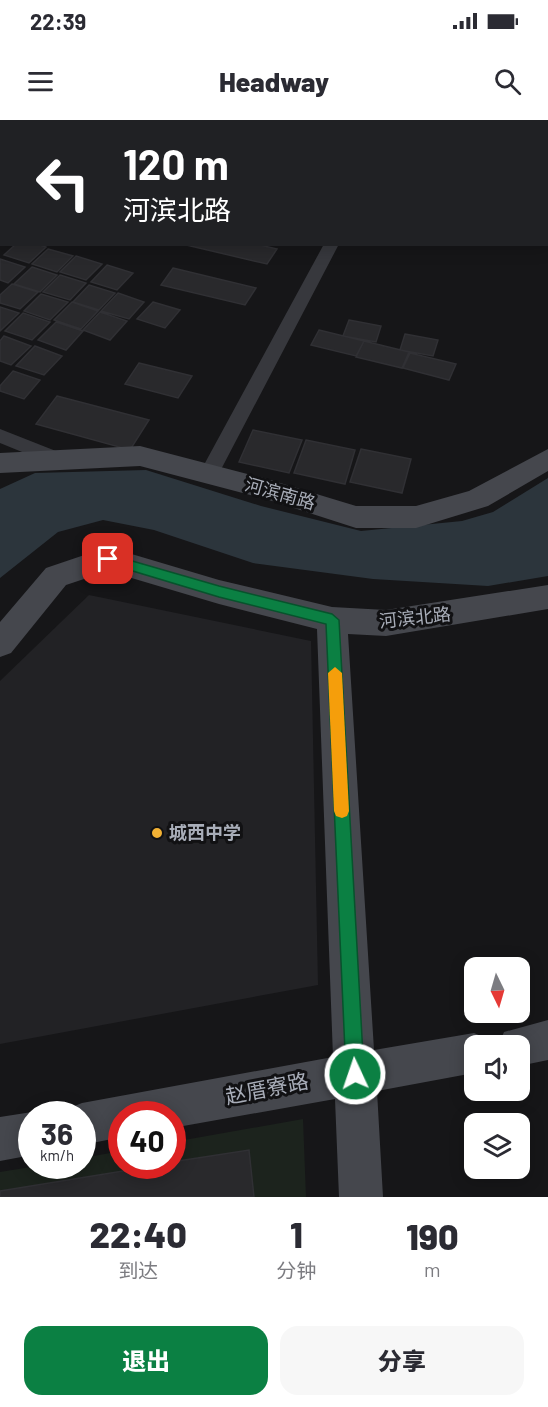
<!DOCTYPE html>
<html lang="zh">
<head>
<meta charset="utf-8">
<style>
  :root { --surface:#fff; --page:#f7f7f7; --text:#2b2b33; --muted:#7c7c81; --accent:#0b8043 }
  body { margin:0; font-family:Barlow,"Noto Sans SC",sans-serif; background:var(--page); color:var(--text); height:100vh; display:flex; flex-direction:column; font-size:22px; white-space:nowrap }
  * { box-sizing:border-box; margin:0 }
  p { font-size:20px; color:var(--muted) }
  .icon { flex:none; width:33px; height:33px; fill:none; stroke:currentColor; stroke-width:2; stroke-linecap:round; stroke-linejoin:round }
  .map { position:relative; height:1077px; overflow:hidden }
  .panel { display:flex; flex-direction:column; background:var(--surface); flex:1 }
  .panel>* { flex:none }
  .top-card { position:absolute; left:0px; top:0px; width:549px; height:126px; box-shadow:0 3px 15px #0003; background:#202124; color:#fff; overflow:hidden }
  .needle { width:39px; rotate:175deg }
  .buttons { position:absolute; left:464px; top:837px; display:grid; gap:12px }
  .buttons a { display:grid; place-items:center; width:66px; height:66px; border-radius:12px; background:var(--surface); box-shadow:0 3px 15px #0003; font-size:30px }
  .speed { position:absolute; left:18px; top:981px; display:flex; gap:12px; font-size:30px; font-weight:700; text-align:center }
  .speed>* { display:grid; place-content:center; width:78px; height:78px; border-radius:50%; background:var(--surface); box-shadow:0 3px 15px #0003; line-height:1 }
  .speed small { font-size:15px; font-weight:400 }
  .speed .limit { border:9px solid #d22; background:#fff; color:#111 }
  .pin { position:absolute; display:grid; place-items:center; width:51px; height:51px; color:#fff; margin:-26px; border-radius:12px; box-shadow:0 3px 9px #0006 }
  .me { position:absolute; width:66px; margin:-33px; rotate:357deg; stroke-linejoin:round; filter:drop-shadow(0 0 4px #0008) }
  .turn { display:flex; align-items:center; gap:21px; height:126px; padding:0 24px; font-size:27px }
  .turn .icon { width:78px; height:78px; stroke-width:2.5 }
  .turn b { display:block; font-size:42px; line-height:51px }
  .eta { display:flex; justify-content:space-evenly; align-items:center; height:102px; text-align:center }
  .eta b { font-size:36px; font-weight:800; line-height:42px }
  .button { display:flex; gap:12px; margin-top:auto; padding:12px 24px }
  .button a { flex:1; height:69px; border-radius:18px; background:var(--accent); color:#fff; font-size:24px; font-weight:800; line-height:69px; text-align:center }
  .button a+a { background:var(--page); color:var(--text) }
  .status { display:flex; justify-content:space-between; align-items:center; height:42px; padding:0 30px; background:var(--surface); direction:ltr }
  .status svg { height:16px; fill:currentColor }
  header { display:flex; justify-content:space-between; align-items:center; height:78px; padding:0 24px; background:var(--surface); font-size:27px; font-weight:800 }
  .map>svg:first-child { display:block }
  .built { fill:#222225 }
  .green { fill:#1c231d }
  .water { fill:#2c353c }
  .building { fill:#29292c; stroke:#303034; stroke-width:1.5 }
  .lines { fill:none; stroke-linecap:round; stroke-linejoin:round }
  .lane { fill:#37383d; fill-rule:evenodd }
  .street { fill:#37383d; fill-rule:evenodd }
  .secondary { fill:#45474d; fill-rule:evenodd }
  .highway { fill:#63666e; fill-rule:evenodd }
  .route { fill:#0b8043; stroke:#07532c; stroke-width:1.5 }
  .slow { fill:#f59e0b }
  .poi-dot { fill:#f2b134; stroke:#111113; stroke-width:2 }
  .labels { text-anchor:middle; stroke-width:6; stroke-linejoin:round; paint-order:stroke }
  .street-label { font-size:18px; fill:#a8adb8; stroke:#111113 }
  .poi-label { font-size:18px; font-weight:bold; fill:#a8adb8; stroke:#111113; text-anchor:start }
  .near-street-label { font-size:21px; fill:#a8adb8; stroke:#111113 }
</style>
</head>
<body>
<div class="status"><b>22:39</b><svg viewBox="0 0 49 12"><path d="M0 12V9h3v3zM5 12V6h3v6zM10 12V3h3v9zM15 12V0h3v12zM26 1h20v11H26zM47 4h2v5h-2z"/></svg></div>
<header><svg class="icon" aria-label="menu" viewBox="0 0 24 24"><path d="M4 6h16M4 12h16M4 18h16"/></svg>Headway<svg class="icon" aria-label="search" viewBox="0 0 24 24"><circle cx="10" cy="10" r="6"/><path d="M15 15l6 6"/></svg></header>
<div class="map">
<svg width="548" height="1077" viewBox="0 0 548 1077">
  <rect width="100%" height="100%" fill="#161618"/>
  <path class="built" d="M89,475L311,521L318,865L0,924V561Z"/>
  <path class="green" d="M303,999L306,1077H0V1052L37,1046H82L83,1038L121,1031L122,1046H172L173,1022Z"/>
  <path class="water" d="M146,350L261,386L361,411L462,401L493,392L548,358V456L488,466L373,459L253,443L154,410L103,400L58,412L0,458V369L35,353Z"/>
  <path class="building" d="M16,124H37L46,127L29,143L4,135Z
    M182,124H256L277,129L267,144Z
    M48,129L73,136L57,152L32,144Z
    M76,136L102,144L86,160L60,152Z
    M0,139L25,147L8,163L0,160Z
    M107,145L133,153L117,170L91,162Z
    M32,147L57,155L40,172L14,164Z
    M173,148L256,168L245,185L161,165Z
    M60,155L86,163L70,180L43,172Z
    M12,164L38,172L20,189L0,183V175Z
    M89,165L115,173L99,190L73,182Z
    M118,173L144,182L129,199L101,191Z
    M41,174L68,182L50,200L24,191Z
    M72,182L98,191L81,209L54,200Z
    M153,182L180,190L165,208L137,199Z
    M0,187L19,193L0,211Z
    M100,192L127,201L110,220L83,210Z
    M23,193L50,202L32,220L5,211Z
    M349,200L381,206L376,222L343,216Z
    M56,202L83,211L66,230L38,220Z
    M319,210L364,221L356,236L311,225Z
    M405,214L438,220L433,236L400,230Z
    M4,216L31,226L11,245L0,241V221Z
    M364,221L409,232L402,248L356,237Z
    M35,226L62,236L44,255L16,246Z
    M410,233L456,244L449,260L403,248Z
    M139,243L192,256L178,278L125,264Z
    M13,251L40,260L24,279L0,271V266Z
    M57,276L149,300L130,330L36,304Z
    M253,310L302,320L289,353L239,342Z
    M306,320L355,330L345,364L294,353Z
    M361,329L411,339L402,373L350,362Z
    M249,1030L254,1077H0V1071L154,1046H172V1042Z"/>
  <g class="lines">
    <path class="lane" d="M482,0H488L481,2Z"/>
    <path class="street" d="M324,124H339L216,359L209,361L202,359L199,354Z
      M0,309L66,335L69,340L66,345L59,347L0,323Z"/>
    <path class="secondary" d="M140,326L267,359L356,386H416L469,371L548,329V351L488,386L416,408H356L266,379L140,346L0,353V333Z
      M108,427L219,460L332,487L386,490L548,465V489L386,516L348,514L374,930L474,913L488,919L491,926H474V953L377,971L383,1077H339L335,979L172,1008V994H122V1017L82,1025V994H65L67,989L82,983L333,937L317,509L219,484L108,451L66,465L11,533L0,537V502L46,448Z
      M548,900V940L519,946V926H498L504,912Z
      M32,992L39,994H32V1035L0,1041V997Z"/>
    <path class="highway" d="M254,0H279L280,2H255Z
      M329,0H355L356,2H330Z"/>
  </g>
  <path class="route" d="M108,434L219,466L332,494L339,500L364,954L361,960L355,963L349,960L346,954L326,504L219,477L103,442L101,439Z"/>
  <path class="slow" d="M335,547L342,553L349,691L347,696L342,698L336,696L334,691L328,553Z"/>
  <circle class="poi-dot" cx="157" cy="713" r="6"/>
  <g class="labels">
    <g class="street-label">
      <text transform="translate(280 374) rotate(16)" y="6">河滨南路</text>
      <text transform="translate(415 498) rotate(-6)" y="6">河滨北路</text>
    </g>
    <g class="poi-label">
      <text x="169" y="719">城西中学</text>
    </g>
    <g class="near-street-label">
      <text transform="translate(267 969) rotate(-11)" y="7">赵厝寮路</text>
    </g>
  </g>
</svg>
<div class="buttons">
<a><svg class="needle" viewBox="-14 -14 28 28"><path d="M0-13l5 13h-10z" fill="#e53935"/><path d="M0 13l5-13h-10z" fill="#7c7c81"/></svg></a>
<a><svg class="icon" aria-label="sound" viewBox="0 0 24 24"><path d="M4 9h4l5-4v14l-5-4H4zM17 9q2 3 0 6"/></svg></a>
<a><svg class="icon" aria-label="layers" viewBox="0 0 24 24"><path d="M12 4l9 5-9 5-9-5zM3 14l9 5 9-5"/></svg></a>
</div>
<div class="speed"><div>36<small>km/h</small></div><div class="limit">40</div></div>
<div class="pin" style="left:108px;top:439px;background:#d93025"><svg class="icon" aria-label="arrive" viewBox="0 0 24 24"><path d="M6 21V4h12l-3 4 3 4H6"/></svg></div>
<svg class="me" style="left:355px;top:954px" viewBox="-20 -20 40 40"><circle r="17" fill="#0b8043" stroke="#fff" stroke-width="3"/><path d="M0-11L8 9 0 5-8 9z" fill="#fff"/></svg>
<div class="top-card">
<div class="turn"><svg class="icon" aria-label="left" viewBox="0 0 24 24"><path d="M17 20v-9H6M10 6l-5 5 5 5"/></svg><div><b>120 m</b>河滨北路</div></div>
</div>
</div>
<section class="panel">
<div class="eta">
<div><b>22:40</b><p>到达</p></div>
<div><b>1</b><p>分钟</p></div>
<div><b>190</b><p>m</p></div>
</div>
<div class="button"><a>退出</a><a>分享</a></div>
</section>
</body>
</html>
